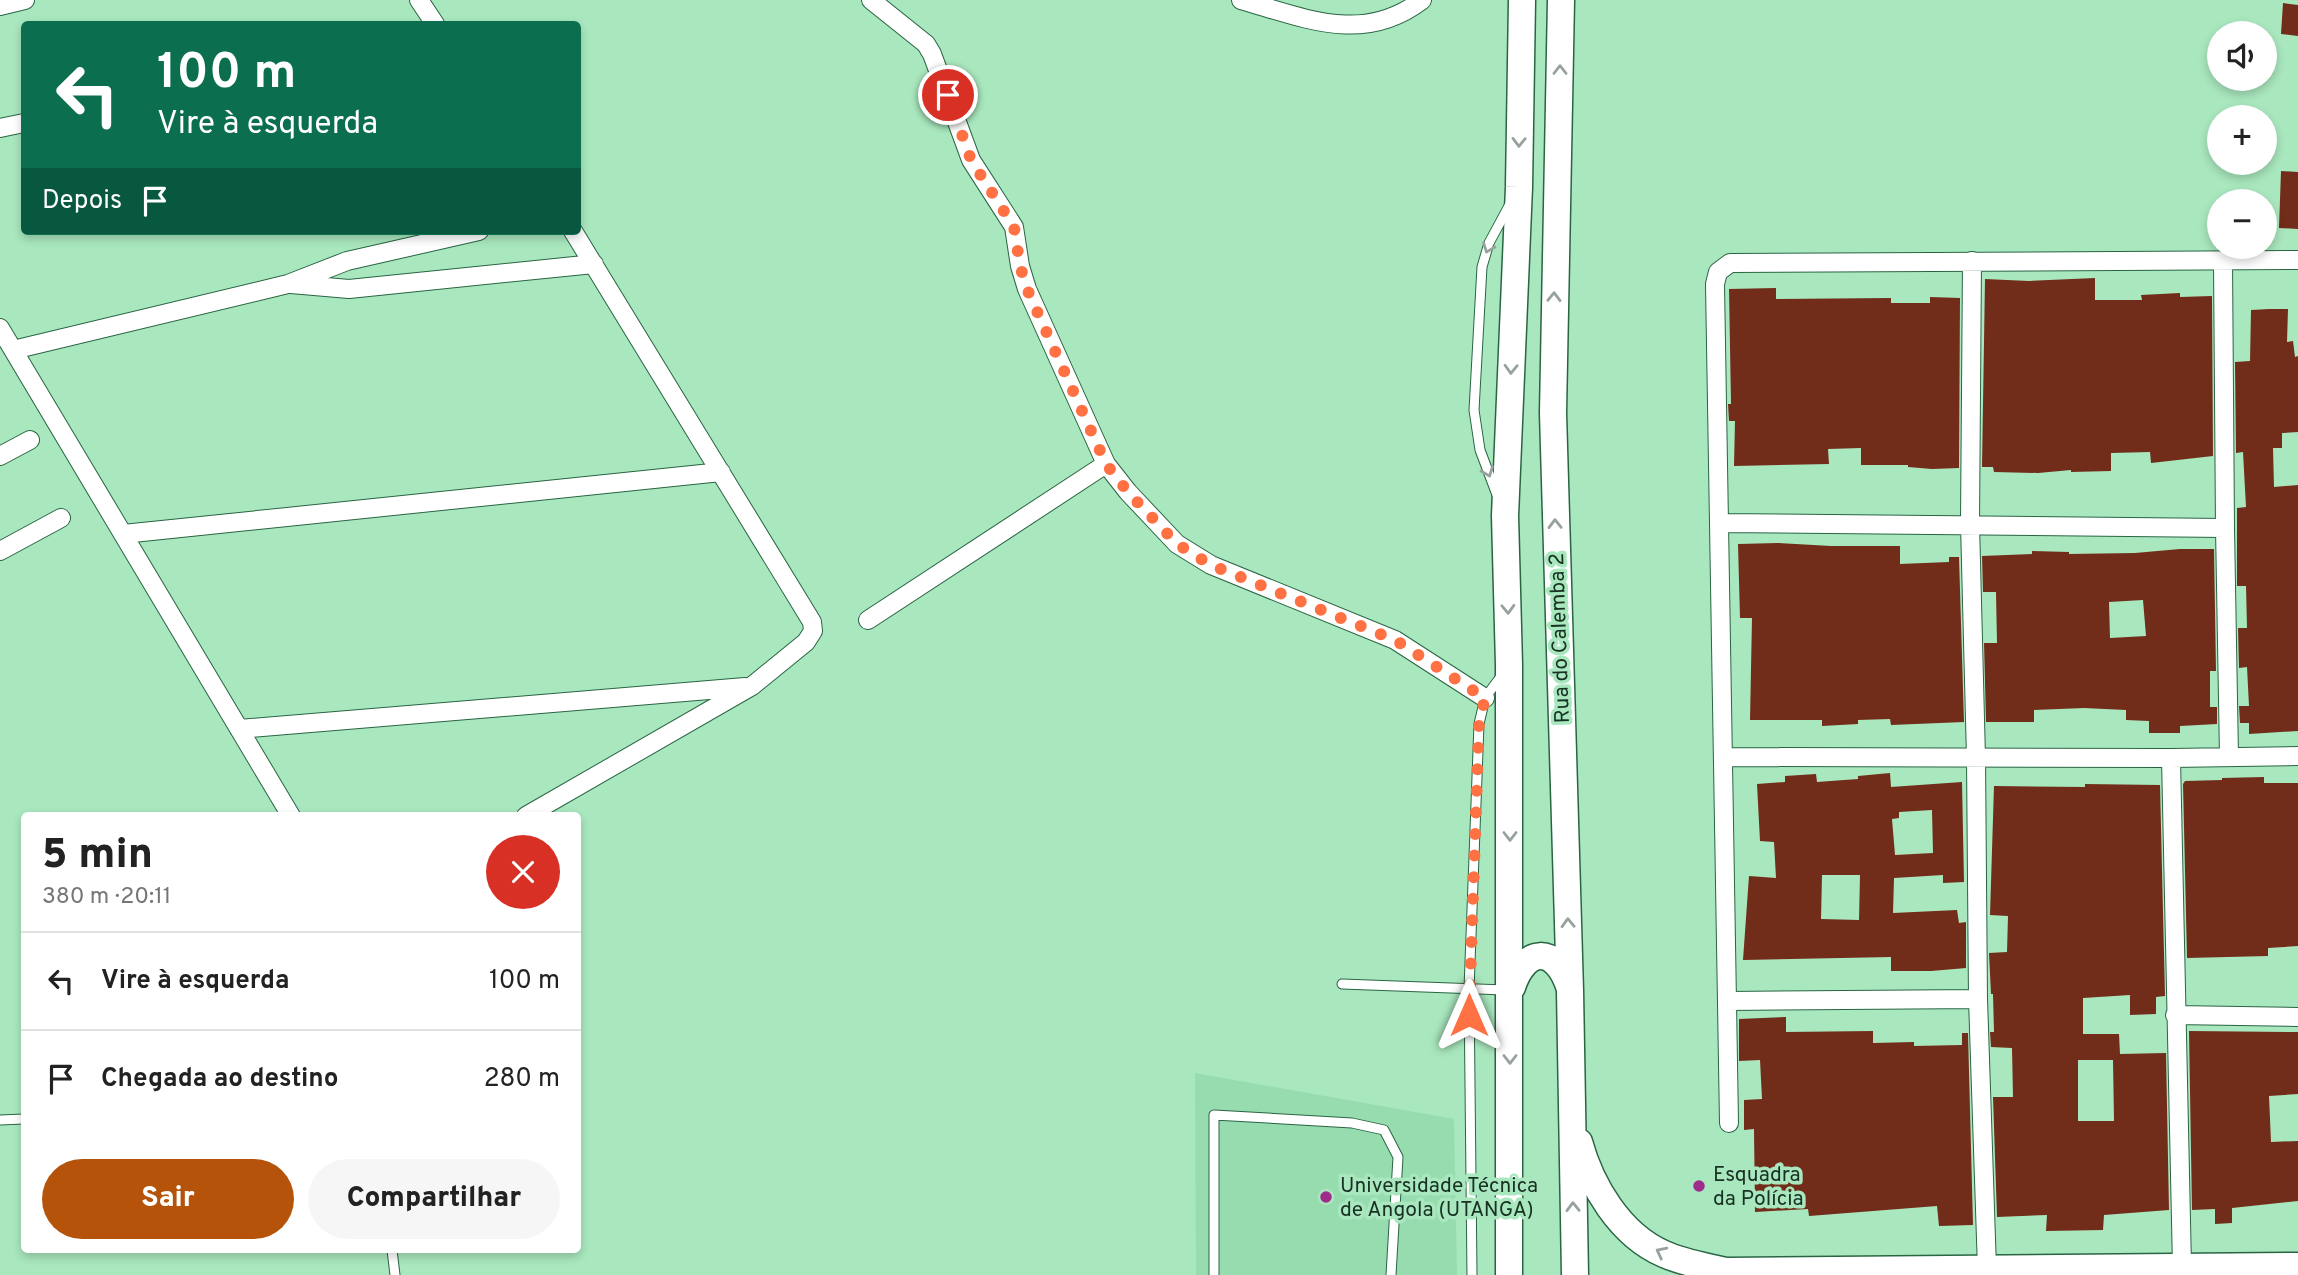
<!DOCTYPE html>
<html lang="pt">
<head>
<meta charset="utf-8">
<style>
  :root { --surface:#fff; --page:#f6f6f6; --text:#222; --muted:#767676; --line:#e0e0e0; --accent:#b45309 }
  body { margin:0; font-family:Overpass,sans-serif; background:var(--page); color:var(--text); height:100vh; display:flex; flex-direction:column; font-size:26px; white-space:nowrap }
  * { box-sizing:border-box; margin:0 }
  p { font-size:23px; color:var(--muted) }
  .icon { flex:none; width:38px; height:38px; fill:none; stroke:currentColor; stroke-width:2; stroke-linecap:round; stroke-linejoin:round }
  .map { position:relative; flex:1; overflow:hidden }
  .sheet { position:absolute; left:21px; top:812px; width:560px; height:441px; display:flex; flex-direction:column; background:var(--surface); border-radius:7px; box-shadow:0 4px 10px #0003 }
  .sheet>* { flex:none }
  .hud { position:absolute; left:21px; top:21px; width:560px; height:214px; border-radius:7px; box-shadow:0 4px 10px #0003; background:#0b6e4f; color:#fff; overflow:hidden }
  .buttons { position:absolute; left:2207px; top:21px; display:grid; gap:14px }
  .buttons a { display:grid; place-items:center; width:70px; height:70px; border-radius:50%; background:var(--surface); box-shadow:0 4px 10px #0003; font-size:35px }
  .pin { position:absolute; display:grid; place-items:center; width:60px; height:60px; color:#fff; margin:-30px; border:4px solid #fff; border-radius:50%; box-shadow:0 2px 7px #0007 }
  .me { position:absolute; width:77px; margin:-38px; rotate:0deg; stroke-linejoin:round; filter:drop-shadow(0 0 5px #0008) }
  .turn { display:flex; align-items:center; gap:24px; height:147px; padding:0 21px; font-size:32px }
  .turn .icon { width:91px; height:91px; stroke-width:2.5 }
  .turn b { display:block; font-size:49px; line-height:60px }
  .then { display:flex; align-items:center; height:66px; padding:0 21px; background:#0003; gap:14px; font-size:26px }
  .round { display:grid; place-items:center; flex:none; width:74px; height:74px; border-radius:37px; background:var(--page) }
  .head { display:flex; align-items:center; justify-content:space-between; height:119px; padding:0 21px }
  h1 { font-size:42px; font-weight:800; line-height:52px }
  .button { display:flex; gap:14px; margin-top:auto; padding:14px 21px }
  .button a { flex:1; height:80px; border-radius:42px; background:var(--accent); color:#fff; font-size:28px; font-weight:800; line-height:80px; text-align:center }
  .button a+a { background:var(--page); color:var(--text) }
  ul { padding:0; list-style:none }
  li { display:flex; align-items:center; gap:21px; height:98px; padding:0 21px; border-top:2px solid var(--line) }
  li div { flex:1 }
  li b { display:block; font-size:26px }
  li em { font-style:normal }
  .map>svg:first-child { display:block }
  .built { fill:#96dcaf }
  .building { fill:#722c1a; fill-rule:evenodd }
  .lines { fill:none; stroke-linecap:round; stroke-linejoin:round }
  .lane-casing { stroke:#296543; stroke-width:11 }
  .street-casing { stroke:#296543; stroke-width:20 }
  .secondary-casing { stroke:#296543; stroke-width:29 }
  .lane { stroke:#fff; stroke-width:9 }
  .street { stroke:#fff; stroke-width:18 }
  .secondary { stroke:#fff; stroke-width:26 }
  .oneway { stroke:#97a29c }
  .route { stroke:#ff7043; stroke-width:12; stroke-dasharray:0 21.6 }
  .poi-dot { fill:#9d2c8a; stroke:#a9e7be; stroke-width:2.5 }
  .labels { text-anchor:middle; stroke-width:7; stroke-linejoin:round; paint-order:stroke }
  .street-label { font-size:21px; fill:#183122; stroke:#a9e7be }
  .poi-label { font-size:21px; fill:#183122; stroke:#a9e7be; text-anchor:start }
</style>
</head>
<body>
<div class="map">
<svg width="2298" height="1275" viewBox="0 0 2298 1275">
  <rect width="100%" height="100%" fill="#a9e7be"/>
  <path class="built" d="M1195,1073L1454,1119L1457,1275H1196Z"/>
  <path class="building" d="M2283,3L2298,5V36L2281,34Z
    M2281,171L2298,172V229L2279,228Z
    M2095,278V300H2142L2141,295L2180,293V297L2212,296L2213,456L2151,463L2150,452L2111,453V471L2071,472V470L2038,473L1994,472L1993,467H1982L1985,279L2029,281Z
    M1776,288V299L1891,298V303H1930V297L1960,298L1959,468L1932,469L1908,467V465H1861V448L1828,449L1829,464L1734,466L1735,421H1729L1728,404H1731L1729,289Z
    M2269,309H2288L2287,342L2293,341L2295,357L2298,356V432L2282,433V448H2273L2274,487L2298,485V731L2249,734V723H2240L2239,706H2249L2247,667L2239,668L2238,628H2247L2246,586H2237V508L2246,507L2243,452L2236,453L2235,362L2250,361L2251,310Z
    M1778,543L1831,546H1900V564L1949,562V557H1959L1964,722L1891,725L1890,719L1858,720V724L1822,726V720H1750L1752,618H1740L1738,544Z
    M2180,549H2214L2216,671H2210V707H2217V724L2180,726V733H2149V721L2126,720V710L2084,708L2034,710V722H1986L1984,643H1997L1996,592H1983L1982,556L2032,554V551L2069,552V554L2135,553ZM2143,600L2146,636L2110,638L2109,602Z
    M1890,773L1891,787L1962,782L1964,882L1943,883V875L1894,878L1893,913L1957,910L1959,923L1966,922V968L1931,971H1891V957L1743,960L1749,876L1776,878L1774,842L1760,841L1757,784L1785,782V776L1816,774L1817,782L1858,779V776ZM1932,810L1933,853L1895,855L1892,819L1899,818V812ZM1822,875H1860L1859,920L1821,919Z
    M2264,777V783H2298V946L2268,948V956L2187,958L2183,784L2185,781L2222,780V778Z
    M2085,784L2160,785L2165,996L2156,997V1014L2130,1015V995L2083,998V1034H2119L2120,1054L2166,1053L2169,1210L2104,1215L2103,1230L2046,1231L2047,1215L1997,1217L1993,1097H2013L2012,1048L1991,1047L1990,1032H1994L1993,994H1991L1989,953L2007,952L2008,916L1990,915L1994,786L2085,787ZM2078,1060H2113L2114,1121H2078Z
    M1786,1017V1032L1873,1031V1043L1914,1042V1046L1962,1045V1033H1968L1973,1225L1939,1226L1937,1206L1809,1216L1808,1209L1755,1212L1754,1129L1744,1130V1100L1762,1099L1760,1060L1739,1061V1019Z
    M2189,1031L2298,1032V1094L2269,1096L2271,1142L2298,1141V1201L2232,1208V1223L2215,1224V1209L2192,1210Z"/>
  <g class="lines">
    <g class="lane-casing">
      <path id="lane" d="M1497,495L1480,450L1474,410L1482,267L1489,243L1510,204
        M1342,984L1505,990
        M0,1120L24,1119
        M392,1250L395,1275
        M1214,1275V1115L1352,1123L1384,1130L1398,1157L1391,1275
        M1472,1275L1469,989L1479,724L1485,698L1502,675"/>
    </g>
    <g class="street-casing">
      <path id="street" d="M419,0L435,24
        M871,0L926,44L932,54L971,160L1014,227L1020,266L1027,289L1106,464L1128,492L1177,544L1211,565L1395,640L1485,698
        M1241,0C1305,18 1363,45 1422,0
        M0,6L25,0
        M0,128L24,123
        M1972,261L1970,524L1976,758L1978,999L1987,1269
        M2223,261L2225,528L2229,757
        M291,284L349,289L594,264
        M0,328L291,816
        M13,350L288,284L347,261L479,231
        M0,456L30,440
        M1719,523L2225,528
        M123,534L721,472
        M0,551L61,518
        M868,620L1106,464
        M239,729L745,687
        M1723,757L2171,758L2298,756
        M2171,758L2182,1267
        M526,816L752,686L806,642L813,631L812,622L573,231
        M1727,1001L1978,999
        M2175,1015L2298,1017
        M1729,1123L1715,284L1718,272L1730,263L2298,260"/>
    </g>
    <g class="secondary-casing">
      <path id="secondary" d="M1561,0L1553,413L1570,991L1575,1275
        M1512,987C1525,947 1555,945 1569,986
        M1579,1142C1591,1186 1620,1235 1664,1254C1684,1263 1705,1266 1726,1271L2298,1266
        M1509,1275V665L1505,516L1519,187L1522,0"/>
    </g>
    <use href="#lane" class="lane"/>
    <use href="#street" class="street"/>
    <use href="#secondary" class="secondary"/>
  </g>
  <defs><path id="oneway-chevron" d="M-2-3.5L2.5 0L-2 3.5" fill="none" stroke-width="1.6" stroke-linecap="round" stroke-linejoin="round" transform="scale(1.75)"/></defs>
  <g class="oneway">
    <use href="#oneway-chevron" transform="translate(1560 70) rotate(-90)"/>
    <use href="#oneway-chevron" transform="translate(1519 142) rotate(91)"/>
    <use href="#oneway-chevron" transform="translate(1488 248) rotate(111)"/>
    <use href="#oneway-chevron" transform="translate(1554 297) rotate(-89)"/>
    <use href="#oneway-chevron" transform="translate(1511 369) rotate(92)"/>
    <use href="#oneway-chevron" transform="translate(1488 472) rotate(69)"/>
    <use href="#oneway-chevron" transform="translate(1555 524) rotate(-91)"/>
    <use href="#oneway-chevron" transform="translate(1508 609) rotate(88)"/>
    <use href="#oneway-chevron" transform="translate(1510 836) rotate(90)"/>
    <use href="#oneway-chevron" transform="translate(1568 923) rotate(-92)"/>
    <use href="#oneway-chevron" transform="translate(1510 1059) rotate(90)"/>
    <use href="#oneway-chevron" transform="translate(1573 1207) rotate(-91)"/>
    <use href="#oneway-chevron" transform="translate(1661 1252) rotate(-153)"/>
  </g>
  <g class="lines">
    <path class="route" d="M948,95L971,160L1014,227L1020,266L1027,289L1106,464L1128,492L1177,544L1211,565L1395,640L1485,698L1479,724L1469,1015"/>
  </g>
  <g class="poi-dot">
    <circle cx="1699" cy="1186" r="7"/>
    <circle cx="1326" cy="1197" r="7"/>
  </g>
  <g class="labels">
    <g class="street-label">
      <text transform="translate(1559 638) rotate(-92)" y="7">Rua do Calemba 2</text>
    </g>
    <g class="poi-label">
      <text x="1713" y="1181">Esquadra<tspan x="1713" dy="24">da Polícia</tspan></text>
      <text x="1340" y="1192">Universidade Técnica<tspan x="1340" dy="24">de Angola (UTANGA)</tspan></text>
    </g>
  </g>
</svg>
<div class="buttons">
<a><svg class="icon" aria-label="sound" viewBox="0 0 24 24"><path d="M4 9h4l5-4v14l-5-4H4zM17 9q2 3 0 6"/></svg></a>
<a>+</a>
<a>−</a>
</div>
<div class="pin" style="left:948px;top:95px;background:#d93025"><svg class="icon" aria-label="arrive" viewBox="0 0 24 24"><path d="M6 21V4h12l-3 4 3 4H6"/></svg></div>
<svg class="me" style="left:1469px;top:1015px" viewBox="-20 -20 40 40"><path d="M0-17L14 15 0 8-14 15z" fill="#ff7043" stroke="#fff" stroke-width="4"/></svg>
<div class="hud">
<div class="turn"><svg class="icon" aria-label="left" viewBox="0 0 24 24"><path d="M17 20v-9H6M10 6l-5 5 5 5"/></svg><div><b>100 m</b>Vire à esquerda</div></div>
<div class="then">Depois<svg class="icon" aria-label="arrive" viewBox="0 0 24 24"><path d="M6 21V4h12l-3 4 3 4H6"/></svg></div>
</div>
<section class="sheet">
<div class="head"><div><h1>5 min</h1><p>380 m · 20:11</p></div><a class="round" style="background:#d93025;color:#fff"><svg class="icon" aria-label="close" viewBox="0 0 24 24"><path d="M6 6l12 12M18 6L6 18"/></svg></a></div>
<ul>
<li><svg class="icon" aria-label="left" viewBox="0 0 24 24"><path d="M17 20v-9H6M10 6l-5 5 5 5"/></svg><div><b>Vire à esquerda</b></div><em>100 m</em></li>
<li><svg class="icon" aria-label="arrive" viewBox="0 0 24 24"><path d="M6 21V4h12l-3 4 3 4H6"/></svg><div><b>Chegada ao destino</b></div><em>280 m</em></li>
</ul>
<div class="button"><a>Sair</a><a>Compartilhar</a></div>
</section>
</div>
</body>
</html>
